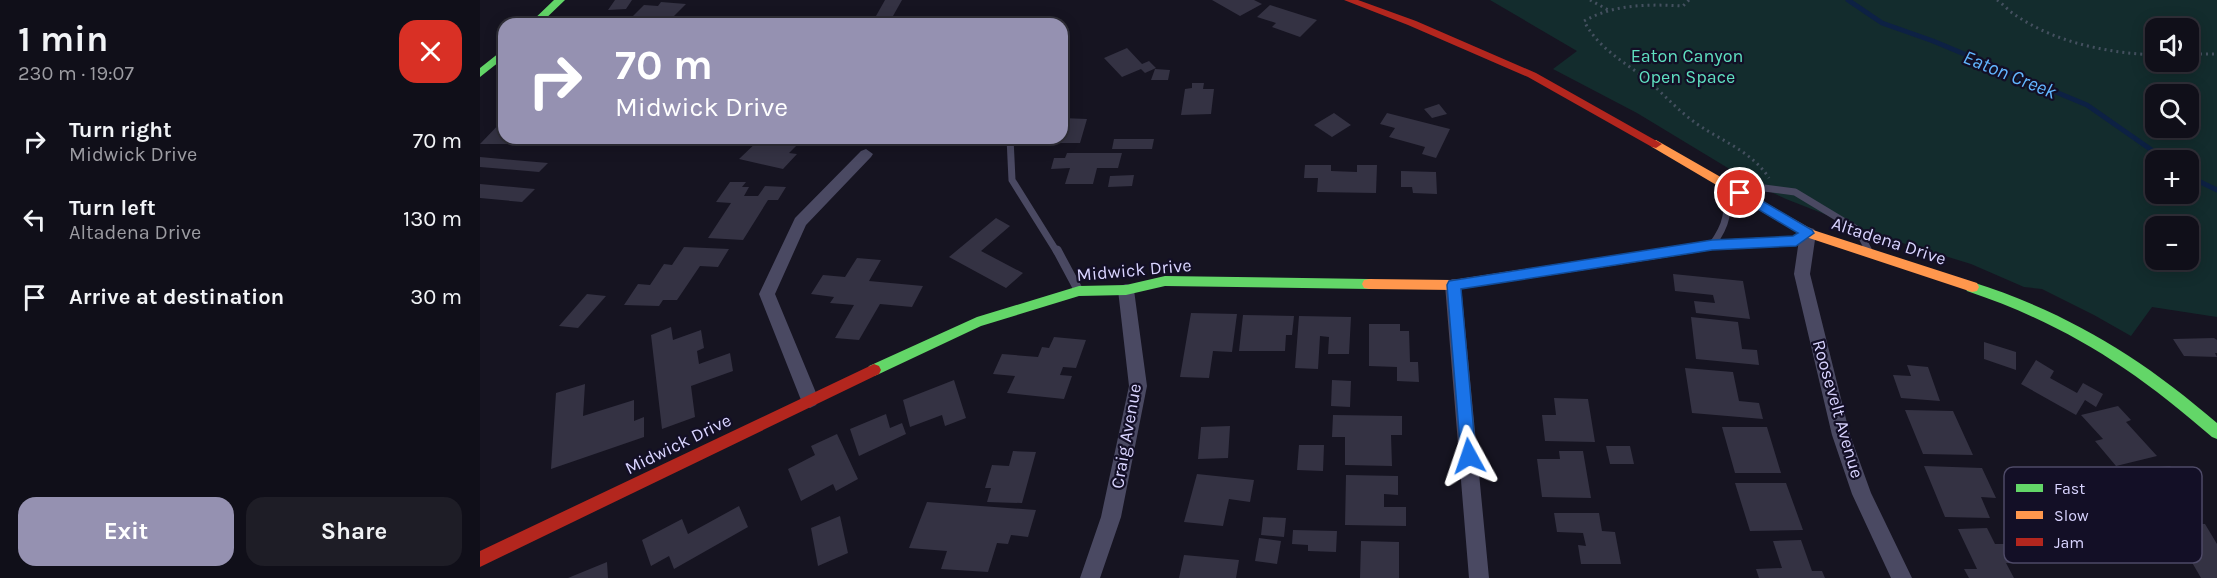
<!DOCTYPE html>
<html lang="en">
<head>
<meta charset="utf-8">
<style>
  :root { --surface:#100f19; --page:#1e1d26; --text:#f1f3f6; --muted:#9c9ca2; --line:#302f38; --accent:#9591b1 }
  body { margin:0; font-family:Karla,sans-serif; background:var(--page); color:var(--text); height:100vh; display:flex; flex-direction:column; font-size:22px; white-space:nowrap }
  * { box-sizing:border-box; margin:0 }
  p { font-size:20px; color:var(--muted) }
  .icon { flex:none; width:33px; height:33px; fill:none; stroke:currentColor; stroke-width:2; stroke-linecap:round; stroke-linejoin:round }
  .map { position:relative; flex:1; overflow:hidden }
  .drawer { display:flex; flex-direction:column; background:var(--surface); width:480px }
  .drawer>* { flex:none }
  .banner { position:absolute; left:18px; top:18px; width:570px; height:126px; border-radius:18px; box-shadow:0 3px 15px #0003,0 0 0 2px var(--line); background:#9591b1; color:#fff; overflow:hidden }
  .fabs { position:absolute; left:1665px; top:18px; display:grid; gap:12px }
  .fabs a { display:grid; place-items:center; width:54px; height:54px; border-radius:12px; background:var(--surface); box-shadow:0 3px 15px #0003,0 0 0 2px var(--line); font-size:30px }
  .pin { position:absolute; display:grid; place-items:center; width:51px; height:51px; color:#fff; margin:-26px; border:3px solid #fff; border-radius:50%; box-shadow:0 2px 6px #0007 }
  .me { position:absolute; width:66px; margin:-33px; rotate:355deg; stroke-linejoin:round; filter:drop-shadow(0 0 4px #0008) }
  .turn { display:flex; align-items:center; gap:21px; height:126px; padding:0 18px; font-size:27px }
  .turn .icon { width:78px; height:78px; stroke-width:2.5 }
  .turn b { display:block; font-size:42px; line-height:51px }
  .round { display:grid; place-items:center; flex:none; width:63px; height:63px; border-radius:18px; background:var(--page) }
  .overview { display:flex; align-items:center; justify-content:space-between; height:102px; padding:0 18px }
  h1 { font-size:36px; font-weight:700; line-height:45px }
  .button { display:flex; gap:12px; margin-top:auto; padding:12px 18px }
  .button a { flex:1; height:69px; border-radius:18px; background:var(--accent); color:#fff; font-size:24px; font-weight:700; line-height:69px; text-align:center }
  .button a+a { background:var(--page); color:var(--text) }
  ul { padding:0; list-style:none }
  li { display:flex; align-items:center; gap:18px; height:78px; padding:0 18px }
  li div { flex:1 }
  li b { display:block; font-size:22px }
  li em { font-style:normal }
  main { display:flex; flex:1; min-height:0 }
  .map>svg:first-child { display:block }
  .green { fill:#132c2d; fill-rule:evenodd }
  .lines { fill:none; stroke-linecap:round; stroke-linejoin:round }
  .stream { stroke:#0d2144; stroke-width:5 }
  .building { fill:#343243 }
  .path { stroke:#44505f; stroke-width:3; stroke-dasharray:2 4; stroke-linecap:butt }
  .lane-far1 { stroke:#4a4962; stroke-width:7 }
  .lane { stroke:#4a4962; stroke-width:9 }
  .street { fill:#4a4962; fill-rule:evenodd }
  .fast { fill:#63d668; fill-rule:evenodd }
  .slow { fill:#ff974d; fill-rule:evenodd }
  .jam { fill:#b3261e; fill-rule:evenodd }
  .route { fill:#1a73e8; stroke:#114b97; stroke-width:1.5 }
  .labels { text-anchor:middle; stroke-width:4.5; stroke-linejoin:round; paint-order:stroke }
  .park-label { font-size:18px; fill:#5fe0c0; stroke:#130f26 }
  .street-label { font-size:18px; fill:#d9d4ff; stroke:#130f26 }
  .water-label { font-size:20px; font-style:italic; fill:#62b6ff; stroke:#130f26 }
  .key { fill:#130f26; stroke:#4e4a67; stroke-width:1.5 }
  .key-label { font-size:16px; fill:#d9d4ff }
</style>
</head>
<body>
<main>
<section class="drawer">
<div class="overview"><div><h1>1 min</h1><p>230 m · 19:07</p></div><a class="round" style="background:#d93025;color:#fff"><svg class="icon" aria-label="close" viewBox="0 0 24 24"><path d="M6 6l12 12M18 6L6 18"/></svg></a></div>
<ul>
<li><svg class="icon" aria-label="right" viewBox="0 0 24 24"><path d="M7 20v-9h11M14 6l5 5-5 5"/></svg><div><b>Turn right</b><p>Midwick Drive</p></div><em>70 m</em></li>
<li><svg class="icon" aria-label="left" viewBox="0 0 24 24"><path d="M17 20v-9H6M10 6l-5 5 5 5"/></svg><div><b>Turn left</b><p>Altadena Drive</p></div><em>130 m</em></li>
<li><svg class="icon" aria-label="arrive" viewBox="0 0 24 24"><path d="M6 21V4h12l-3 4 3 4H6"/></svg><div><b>Arrive at destination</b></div><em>30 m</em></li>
</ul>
<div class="button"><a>Exit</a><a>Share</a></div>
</section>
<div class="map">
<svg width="1737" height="578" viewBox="0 0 1737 578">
  <rect width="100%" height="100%" fill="#161421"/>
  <path class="green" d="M1010,0H1737V317L1672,307L1651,336L1614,315L1562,289L1544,287L1491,264L1403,237L1306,199L1276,185L1157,113L1073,69L1097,51ZM1676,28H1708V62H1676ZM1676,94H1708V128H1676ZM1676,160H1708V194H1676ZM1676,226H1708V260H1676Z"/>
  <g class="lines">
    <path class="stream" d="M1368,0L1402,23L1453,41L1607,105L1686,160
      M1708,176L1737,190"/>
  </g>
  <path class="building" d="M135,0H152L146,9L128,10Z
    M405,0H422L413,16H396Z
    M732,0H774L782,4L760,16Z
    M181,2L206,4L186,24H132L136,20L148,21L164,5L178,6Z
    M790,5L837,20L820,37L792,27L796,23L777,17Z
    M292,16L311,19L306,24H284Z
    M647,48L662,64L669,61L676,68L665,73L661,69L642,77L624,58Z
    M675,69L690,70L688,80H671Z
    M712,83H724L723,89H734L731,114L701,115L705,89L712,88Z
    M959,104L967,114L952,118L944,109Z
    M854,113L871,125L852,137L834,125Z
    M907,113L970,129L956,158L942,154L945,147L909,137L915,128L900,124Z
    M582,118L607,119L600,143H570L572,138H582Z
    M24,119V138H41L35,144H0Z
    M281,138H324L309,153L317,154L303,169L259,159Z
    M634,139H674L672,149H632Z
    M587,153H642L638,168H617L613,184H585L590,168L571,169L574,158H585Z
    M0,157L68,163L59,172L0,167Z
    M825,165H851V171L877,172V165H897L896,193L837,192L838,178H824Z
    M921,171L956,172L957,194L933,193L932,187H921Z
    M654,175L652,186L628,187L630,176Z
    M250,182H266L262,187H269L264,196H278L285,186L306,187L298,200H288L263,240L228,238L251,203L236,202Z
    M0,184L55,189L42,202L0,198Z
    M516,218L530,226L501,251L543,273L526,288L469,257Z
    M204,247L249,249L238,267L220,266L197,300H183L179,306L144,305L158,284L170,285L184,264L192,265Z
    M377,258L401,260L389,281L443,286L432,307L400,304L379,340L355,338L374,305L350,303L354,297L331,294L343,275L365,277Z
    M1193,274L1263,281L1270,319L1216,313L1214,301L1235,303L1233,295L1195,291Z
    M107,294L126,296L98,328L79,326Z
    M711,313L757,314L752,352L733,351L729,378L700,377Z
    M763,315L814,316L812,335H806L805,351H759Z
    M819,316L871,317L869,354H848L849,337L840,336L838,369L815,368Z
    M1211,317L1258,322L1262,349L1277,350L1279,365L1216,359Z
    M889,324H920V331H929L930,362H938L939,382L917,381V367L889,366Z
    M191,327L193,340L221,330L224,348L217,351L219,364L250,353L253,371L211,386L215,417L182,429L171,335Z
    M574,337L606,340L596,368L583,367L580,375L592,376L584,399L527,393L535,376L513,374L522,354L558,357L562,347L569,348Z
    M1734,338L1737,340V353H1735L1737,357L1704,356L1693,339Z
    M1504,342L1536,352V370L1504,359Z
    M1556,360L1574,371L1570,378L1597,393L1603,383L1623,394L1616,407L1605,400L1596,415L1541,384Z
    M1427,365L1448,367L1460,401L1421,398L1413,375L1431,376Z
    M1205,368L1253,372L1259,401L1279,403L1283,419L1212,413Z
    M474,380L486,418L465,426L462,415L430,427L423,400Z
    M852,380L871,381L870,407L851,406Z
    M105,384L103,416L154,400V421L164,417V437L71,469L76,393Z
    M1074,398L1108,399L1115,442L1065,441L1062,415H1076Z
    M1638,406L1651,420L1646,422L1677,456L1636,466L1615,441L1623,439L1601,415Z
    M1425,410L1473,411L1493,455L1443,454Z
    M406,414L410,428L422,423L426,434L379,456L370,429Z
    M853,415L922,416V435H911L912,466L865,465V437H852Z
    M750,426L748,458L718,459L721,427Z
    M1242,427H1287L1301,473H1255Z
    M357,434L378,479L356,491L353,484L321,501L308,469L335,455L331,446Z
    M819,445H844L843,471L817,470Z
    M1126,446H1150L1154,464H1130Z
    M533,451L556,452L542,503L507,502L511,488H505L512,465L529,466Z
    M1079,451H1103L1111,498L1062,497L1057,459H1080Z
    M1444,466L1502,468L1516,498L1501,497L1510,518L1465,517Z
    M1690,466L1719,506L1668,511L1653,489L1635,491L1622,472Z
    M717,474L774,480L770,502L749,499L743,526L704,522Z
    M866,475L918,476V495L904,494V507H926V526L865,525Z
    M1255,483H1306L1323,530L1270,531Z
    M447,502L556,510L548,537L531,535L528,544L517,543L508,572L461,569L467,551L429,548Z
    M259,506L268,527L194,569L189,556L171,566L162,540L202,519L208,534Z
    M1074,513H1119L1122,531L1135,532L1141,564H1101L1098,545L1106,546L1103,533L1077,532Z
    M360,516L368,553L338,566L331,528Z
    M783,517L806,518L804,537L781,535Z
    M1673,523L1725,524L1737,544V578H1721L1706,552L1689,551Z
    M1507,528L1515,544H1526L1536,563H1526L1534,578H1489L1484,569H1497L1478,529Z
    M813,530L857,531L856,552L828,551V545L812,544Z
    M779,538L801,541L797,564L775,561Z
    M1321,540L1332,571H1342L1345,578H1279L1276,569L1302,568L1293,541Z
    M881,541L919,542V578H880Z
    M704,555L759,560L756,578H699Z
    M127,562L128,578H88Z"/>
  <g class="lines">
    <path class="path" d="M1110,0L1130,11
      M1209,0L1203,6C1169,4 1134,4 1104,21C1119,50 1147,63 1171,83C1187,98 1202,114 1220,126C1244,142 1272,152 1289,178
      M1517,0C1522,3 1526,8 1531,12C1572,42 1626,53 1676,55
      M1708,54H1737"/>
    <path class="lane-far1" d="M530,138L532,180L577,252
      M1261,193L1284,188L1315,192L1378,230L1389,251
      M1232,245C1247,225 1250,210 1244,186"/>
    <path class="lane" d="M577,250L599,291"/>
    <path class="street" d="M386,149L393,154L391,157L326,225L295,294L339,400L336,405L330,408L324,405L321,400L279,294L315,218L381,151Z
      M1328,227L1334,229L1336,233L1330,274L1370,435L1391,493L1432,578H1411L1372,494L1352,435L1314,274L1320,233L1322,229Z
      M973,279L979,281L981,285L1009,578H989L965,285L967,281Z
      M646,284L652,286L654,290L667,386L641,517L620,578H600L621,517L649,386L638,290L640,286Z"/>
    <path class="fast" d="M74,0H85L60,24H49Z
      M24,49V58L0,77V68Z
      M1328,228L1334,233L1316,246L1232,250L1182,258L1175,253L1182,248L1232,240L1313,236Z
      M685,276L889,279L894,280L896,284L894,288L889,289L685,286L646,295L599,296L501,326L399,374L394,376L389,374L387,370L389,366L497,317L599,286L646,285Z
      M1492,282C1587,312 1662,358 1737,423V439L1732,437C1654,369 1585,324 1487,291L1485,287L1487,283Z"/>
    <path class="slow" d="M1176,140L1333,230L1497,283L1499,287L1497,291L1492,292L1323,236L1172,147L1170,144Z
      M1182,248L1189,253L1182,258L973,290L889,289L884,288L882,284L884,280L889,279L973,280Z"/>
    <path class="jam" d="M864,0H878L936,21L1056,73L1182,144L1176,148L1172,147L1048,77L928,25Z
      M394,364L399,366L401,370L399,374L0,567V551Z"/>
  </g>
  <path class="route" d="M1260,188L1332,230L1334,233L1316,246L1232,250L981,289L996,456L994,461L989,463L983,461L981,456L967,285L969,281L1232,240L1313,236L1318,233L1256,196L1254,193Z"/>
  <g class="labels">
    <g class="park-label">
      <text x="1207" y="62">Eaton Canyon<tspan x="1207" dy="21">Open Space</tspan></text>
    </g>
    <g class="street-label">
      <text transform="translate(1409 241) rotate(18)" y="6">Altadena Drive</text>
      <text transform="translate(654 270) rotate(-5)" y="6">Midwick Drive</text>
      <text transform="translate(1358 409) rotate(74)" y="6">Roosevelt Avenue</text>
      <text transform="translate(646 436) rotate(-80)" y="6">Craig Avenue</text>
      <text transform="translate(198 444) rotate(-26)" y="6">Midwick Drive</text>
    </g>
    <g class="water-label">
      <text transform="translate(1530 74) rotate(22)" y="7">Eaton Creek</text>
    </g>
  </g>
  <rect x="1524" y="467" width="198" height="96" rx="9" class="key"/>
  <rect x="1536" y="484" width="27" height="8" fill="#63d668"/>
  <rect x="1536" y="511" width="27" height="8" fill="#ff974d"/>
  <rect x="1536" y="538" width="27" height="8" fill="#b3261e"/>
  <g class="key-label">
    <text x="1574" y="494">Fast</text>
    <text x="1574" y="521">Slow</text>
    <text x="1574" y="548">Jam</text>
  </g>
</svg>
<div class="fabs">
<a><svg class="icon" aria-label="sound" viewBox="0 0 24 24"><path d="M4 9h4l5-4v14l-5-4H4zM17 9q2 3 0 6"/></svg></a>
<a><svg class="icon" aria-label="search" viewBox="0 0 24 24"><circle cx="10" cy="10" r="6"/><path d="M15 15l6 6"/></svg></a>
<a>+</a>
<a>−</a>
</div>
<div class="pin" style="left:1260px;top:193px;background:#d93025"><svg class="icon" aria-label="arrive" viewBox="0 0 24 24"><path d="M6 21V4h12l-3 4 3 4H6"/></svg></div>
<svg class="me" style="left:989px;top:456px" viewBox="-20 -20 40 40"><path d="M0-17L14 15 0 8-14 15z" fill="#1a73e8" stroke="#fff" stroke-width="4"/></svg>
<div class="banner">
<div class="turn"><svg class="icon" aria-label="right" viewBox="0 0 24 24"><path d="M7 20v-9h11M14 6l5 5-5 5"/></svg><div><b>70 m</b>Midwick Drive</div></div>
</div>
</div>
</main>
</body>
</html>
